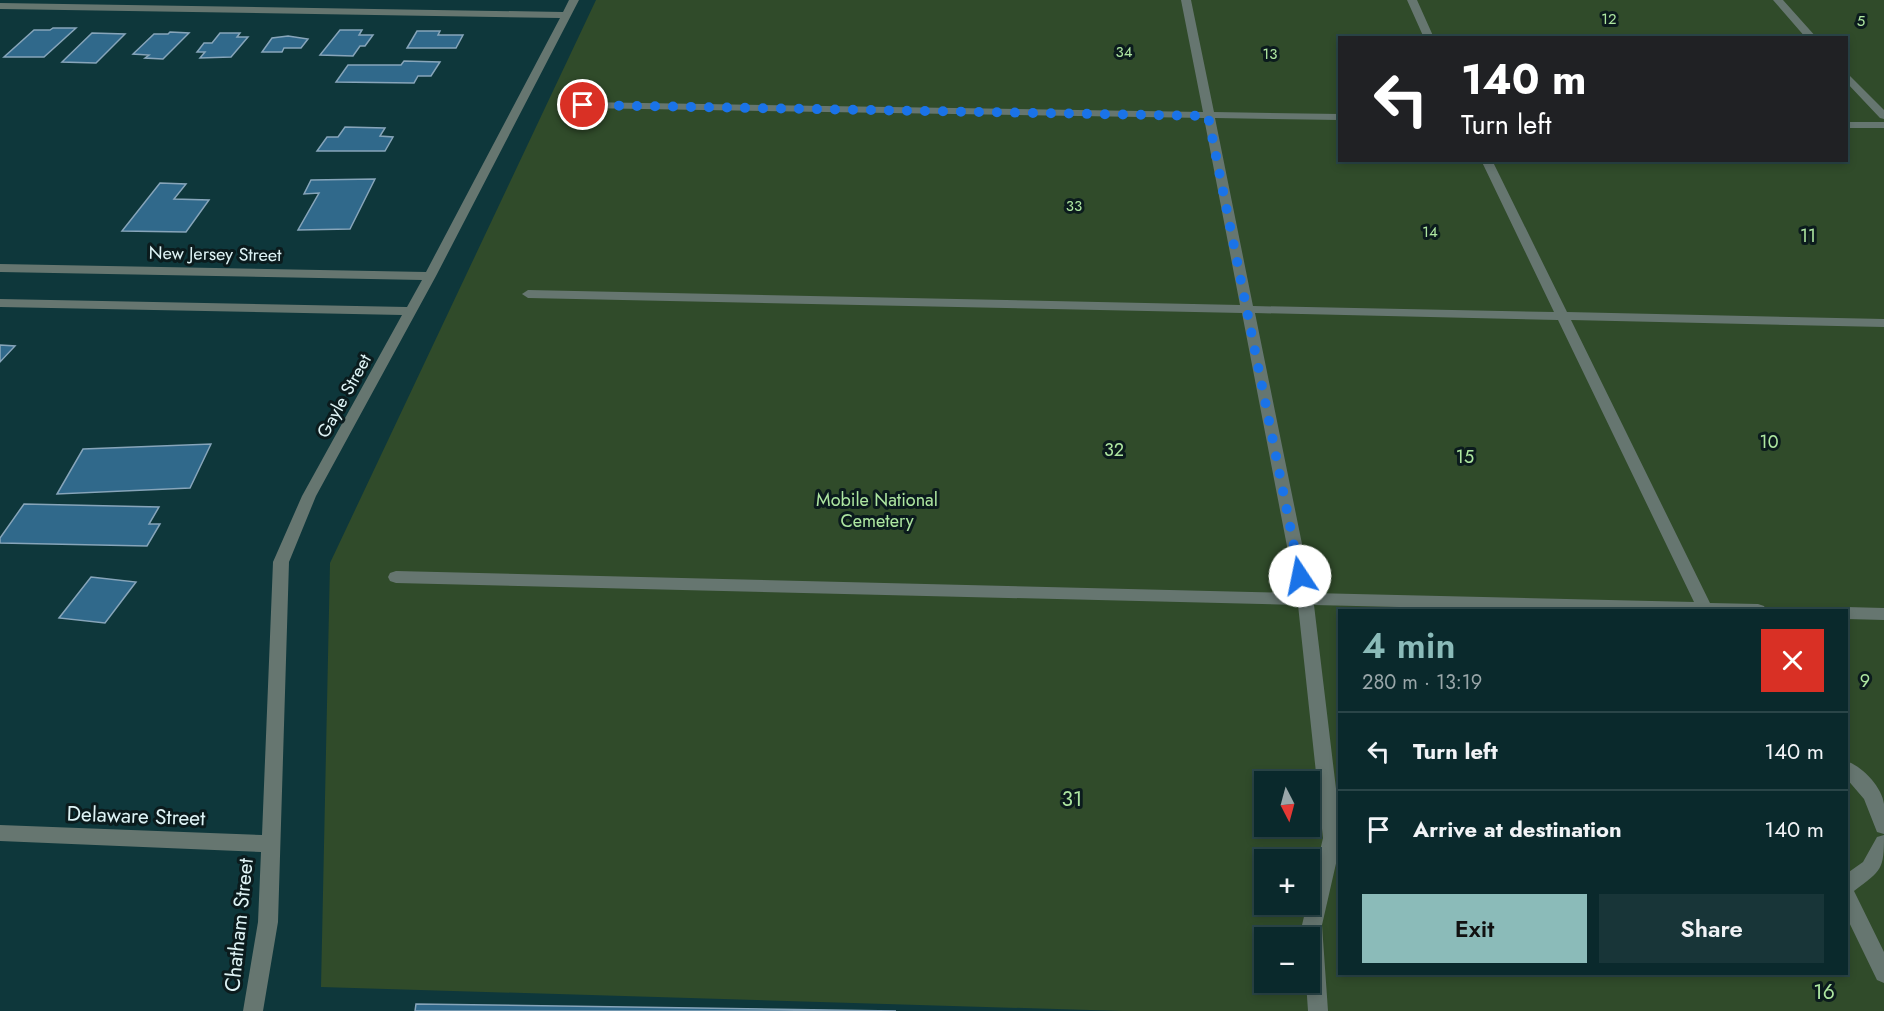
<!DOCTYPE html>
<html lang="en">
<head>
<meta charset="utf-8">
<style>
  :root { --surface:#0a292c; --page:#183538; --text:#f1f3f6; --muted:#99a6a9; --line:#2a4548; --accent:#8bbbb9 }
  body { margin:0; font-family:Jost,sans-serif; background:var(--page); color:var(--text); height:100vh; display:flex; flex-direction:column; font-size:22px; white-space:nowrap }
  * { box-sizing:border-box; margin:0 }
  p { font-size:20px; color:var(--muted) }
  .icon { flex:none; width:33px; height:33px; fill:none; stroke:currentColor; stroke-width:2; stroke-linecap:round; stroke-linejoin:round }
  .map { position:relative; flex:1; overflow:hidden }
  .side { position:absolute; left:1338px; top:609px; width:510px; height:366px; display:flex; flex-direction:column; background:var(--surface); border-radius:0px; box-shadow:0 3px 9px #0003,0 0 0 2px var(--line) }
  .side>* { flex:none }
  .guide { position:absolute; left:1338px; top:36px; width:510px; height:126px; border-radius:0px; box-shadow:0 3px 9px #0003,0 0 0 2px var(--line); background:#202124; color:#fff; overflow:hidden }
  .needle { width:39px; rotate:174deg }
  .fabs { position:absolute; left:1254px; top:771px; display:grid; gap:12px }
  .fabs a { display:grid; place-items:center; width:66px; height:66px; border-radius:0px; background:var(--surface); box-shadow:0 3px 9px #0003,0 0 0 2px var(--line); font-size:30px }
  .pin { position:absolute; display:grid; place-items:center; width:51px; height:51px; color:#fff; margin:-26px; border:3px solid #fff; border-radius:50%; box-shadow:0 2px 6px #0007 }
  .me { position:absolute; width:66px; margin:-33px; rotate:349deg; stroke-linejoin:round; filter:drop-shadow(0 0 4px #0008) }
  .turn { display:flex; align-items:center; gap:21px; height:126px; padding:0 24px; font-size:27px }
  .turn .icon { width:78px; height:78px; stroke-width:2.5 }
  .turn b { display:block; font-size:42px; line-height:51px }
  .round { display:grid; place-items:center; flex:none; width:63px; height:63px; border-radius:0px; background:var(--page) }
  .overview { display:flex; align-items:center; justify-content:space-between; height:102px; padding:0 24px }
  h1 { font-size:36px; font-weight:600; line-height:45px; color:var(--accent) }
  .primary-button { display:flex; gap:12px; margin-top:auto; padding:12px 24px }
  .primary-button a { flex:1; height:69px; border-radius:0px; background:var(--accent); color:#111; font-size:24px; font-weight:600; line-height:69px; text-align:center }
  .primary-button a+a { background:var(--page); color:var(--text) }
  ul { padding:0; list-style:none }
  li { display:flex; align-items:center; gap:18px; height:78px; padding:0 24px; border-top:2px solid var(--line) }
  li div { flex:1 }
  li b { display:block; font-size:22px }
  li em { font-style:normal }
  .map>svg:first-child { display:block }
  .green { fill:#304b2a; fill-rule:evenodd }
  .building { fill:#30698b; stroke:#87a5ba; stroke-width:1.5 }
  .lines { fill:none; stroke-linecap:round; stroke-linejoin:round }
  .lane { fill:#667670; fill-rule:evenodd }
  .street { fill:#667670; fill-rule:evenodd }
  .route { stroke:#1a73e8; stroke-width:10; stroke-dasharray:0 18 }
  .labels { text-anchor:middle; stroke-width:6; stroke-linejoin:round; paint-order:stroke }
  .far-park-label { font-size:15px; fill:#aee7a1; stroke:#0b1b1d }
  .park-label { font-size:18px; fill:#aee7a1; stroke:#0b1b1d }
  .street-label { font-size:18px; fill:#def3f5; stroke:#0b1b1d }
  .near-park-label { font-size:21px; fill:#aee7a1; stroke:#0b1b1d }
  .near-street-label { font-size:21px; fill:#def3f5; stroke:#0b1b1d }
</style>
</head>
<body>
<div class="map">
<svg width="1884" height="1011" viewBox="0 0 1884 1011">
  <rect width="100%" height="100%" fill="#0e373b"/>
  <path class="green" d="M596,0H1884V1011H1122L321,987L330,563ZM1340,38H1846V160H1340ZM1340,610H1846V974H1340ZM1264,782H1310V826H1264ZM1264,860H1310V904H1264ZM1264,938H1310V982H1264Z"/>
  <path class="building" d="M53,28H76L44,57H4L34,30H50Z
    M340,30H362L359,35H373L365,46H360L353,56L320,55Z
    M417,31H440L438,35H463L456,48H407Z
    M170,32L189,33L163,59L145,58L149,55L133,54L154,34H168Z
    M92,33L125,34L96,63L62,62Z
    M220,33H240L237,37H248L231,57L200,58L205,52H197L204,43H212Z
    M288,36L308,39L301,48H284L282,52H262L272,38Z
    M404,61L440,62L431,76H418L414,83L336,82L348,65H401Z
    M345,127L385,128L380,136L393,137L385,151H317L327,137H338Z
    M375,179L350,229L298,230L319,193L304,194L311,180Z
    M160,183L186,184L174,199L209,200L186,232L122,231Z
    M0,345L15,346L0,362Z
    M211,444L190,488L57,494L83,449Z
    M24,504L159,507L149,524H160L147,546L0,543V538Z
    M91,577L136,582L105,623L59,618Z
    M416,1004L896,1011H415Z"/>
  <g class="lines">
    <path class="lane" d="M1181,0H1191L1214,112L1340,114V120L1215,118L1253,306L1554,312L1481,160H1492L1567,312L1884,319V327L1571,320L1710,603L1758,604L1764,606L1766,610H1527L1314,605L1340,822V846L1322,925L1328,1011H1308L1306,982H1310V938H1303L1302,925L1307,904H1310V894L1323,838L1298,605L396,583L390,581L388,577L390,573L396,571L1296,593L1242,313L528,298L522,294L528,290L1240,305L1204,118L583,108L578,105L583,102L1203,112ZM1255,313L1558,320L1694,602L1312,593Z
      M1407,0H1417L1434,38H1424Z
      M1773,0H1783L1817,38H1806Z
      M1846,72L1884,110V119L1880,118L1846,82Z
      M1846,122H1884V128H1846Z
      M1846,607L1884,608V620L1846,619V610H1839Z
      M1846,761C1862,766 1882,787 1884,804C1884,814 1884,824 1884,834L1877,832L1864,799L1846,778Z
      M1884,835C1884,870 1882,870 1854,891L1884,952V983L1877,980L1846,916V874L1863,862L1877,837Z"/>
    <path class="street" d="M569,0H579L436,276L316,496L289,562L278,922L263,1011H243L258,922L261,852L0,841V825L262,835L273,562L302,496L402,315L0,307V299L407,307L422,280L0,272V264L426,272L560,18L0,9V3L563,12Z"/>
  </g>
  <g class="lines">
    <path class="route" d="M583,105L1208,116L1300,576"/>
  </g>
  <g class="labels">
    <g class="far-park-label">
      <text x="1609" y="24">12</text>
      <text x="1861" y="26">5</text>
      <text x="1124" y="57">34</text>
      <text x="1270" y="59">13</text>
      <text x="1074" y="211">33</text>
      <text x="1430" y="237">14</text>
    </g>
    <g class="park-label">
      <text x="1808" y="242">11</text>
      <text x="1769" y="448">10</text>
      <text x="1114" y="456">32</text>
      <text x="1465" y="463">15</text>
      <text x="877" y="506">Mobile National<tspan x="877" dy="21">Cemetery</tspan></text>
      <text x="1865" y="687">9</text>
    </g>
    <g class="street-label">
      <text transform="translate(215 254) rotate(1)" y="6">New Jersey Street</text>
      <text transform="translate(344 396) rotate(-61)" y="6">Gayle Street</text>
    </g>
    <g class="near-park-label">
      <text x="1072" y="806">31</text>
      <text x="1824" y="999">16</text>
    </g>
    <g class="near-street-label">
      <text transform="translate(136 816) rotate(2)" y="7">Delaware Street</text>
      <text transform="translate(239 925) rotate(-84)" y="7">Chatham Street</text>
    </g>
  </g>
</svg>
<div class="fabs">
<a><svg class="needle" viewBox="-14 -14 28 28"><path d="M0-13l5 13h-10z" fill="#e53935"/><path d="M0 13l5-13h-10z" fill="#99a6a9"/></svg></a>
<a>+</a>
<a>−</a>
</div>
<div class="pin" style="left:583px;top:105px;background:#d93025"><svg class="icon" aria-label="arrive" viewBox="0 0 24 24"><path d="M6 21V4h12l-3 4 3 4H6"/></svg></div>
<svg class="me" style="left:1300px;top:576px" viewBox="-20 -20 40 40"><circle r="19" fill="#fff"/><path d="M0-13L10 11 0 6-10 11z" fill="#1a73e8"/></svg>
<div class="guide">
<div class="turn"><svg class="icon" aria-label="left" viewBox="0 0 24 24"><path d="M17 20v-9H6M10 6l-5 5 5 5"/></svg><div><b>140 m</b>Turn left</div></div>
</div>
<section class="side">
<div class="overview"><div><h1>4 min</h1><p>280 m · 13:19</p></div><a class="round" style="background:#d93025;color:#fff"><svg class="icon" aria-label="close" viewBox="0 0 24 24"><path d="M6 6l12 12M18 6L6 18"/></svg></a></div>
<ul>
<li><svg class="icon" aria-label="left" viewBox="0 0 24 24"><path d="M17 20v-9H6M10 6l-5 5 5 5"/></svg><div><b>Turn left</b></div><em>140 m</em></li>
<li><svg class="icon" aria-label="arrive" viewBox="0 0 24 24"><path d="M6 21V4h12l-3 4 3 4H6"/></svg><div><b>Arrive at destination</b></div><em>140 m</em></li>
</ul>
<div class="primary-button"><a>Exit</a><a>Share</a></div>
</section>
</div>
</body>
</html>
